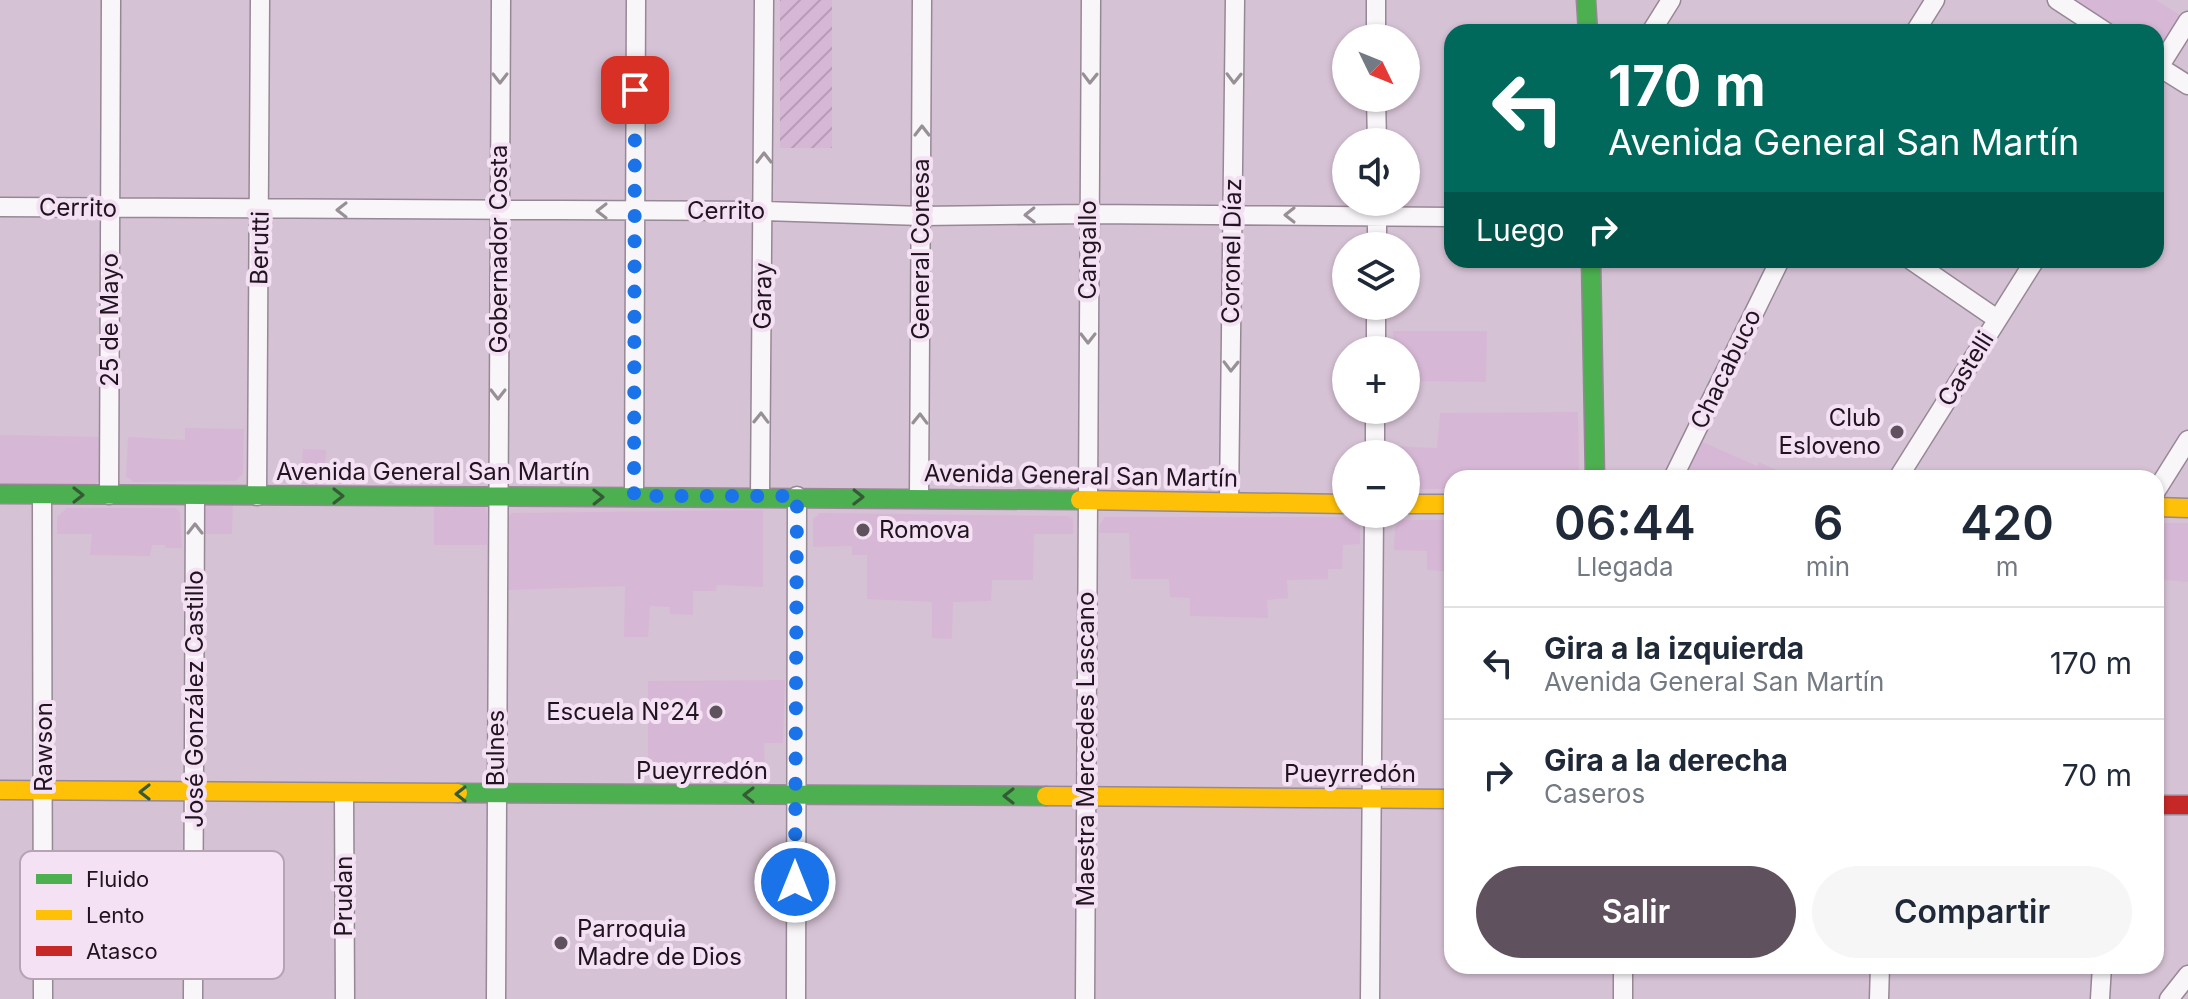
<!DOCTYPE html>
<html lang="es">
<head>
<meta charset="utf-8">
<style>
  :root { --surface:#fff; --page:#f6f6f7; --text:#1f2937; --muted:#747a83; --line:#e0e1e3; --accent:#60515f }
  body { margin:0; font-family:Inter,sans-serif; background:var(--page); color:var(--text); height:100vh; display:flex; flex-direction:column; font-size:30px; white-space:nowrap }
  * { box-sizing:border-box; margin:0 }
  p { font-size:26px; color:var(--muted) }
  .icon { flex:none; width:44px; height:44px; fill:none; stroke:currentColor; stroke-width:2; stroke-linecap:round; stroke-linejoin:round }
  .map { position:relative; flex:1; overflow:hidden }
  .drawer { position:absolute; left:1444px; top:470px; width:720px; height:504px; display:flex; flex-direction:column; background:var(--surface); border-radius:24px; box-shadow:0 2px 6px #0004 }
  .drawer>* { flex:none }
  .guide { position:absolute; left:1444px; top:24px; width:720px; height:244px; border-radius:24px; box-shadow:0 2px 6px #0004; background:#00695c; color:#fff; overflow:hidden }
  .needle { width:52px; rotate:133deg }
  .controls { position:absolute; left:1332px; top:24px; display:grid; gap:16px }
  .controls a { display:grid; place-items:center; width:88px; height:88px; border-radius:50%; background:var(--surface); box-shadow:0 2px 6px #0004; font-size:40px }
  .pin { position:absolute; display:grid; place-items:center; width:68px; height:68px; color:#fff; margin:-34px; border-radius:16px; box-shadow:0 4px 12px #0006 }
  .me { position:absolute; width:88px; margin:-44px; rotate:0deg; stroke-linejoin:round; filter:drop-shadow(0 0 6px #0008) }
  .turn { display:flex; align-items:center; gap:28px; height:168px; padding:0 32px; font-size:36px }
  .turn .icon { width:104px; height:104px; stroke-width:2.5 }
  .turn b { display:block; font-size:56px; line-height:68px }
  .then { display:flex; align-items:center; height:76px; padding:0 32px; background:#0003; gap:16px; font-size:30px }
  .eta { display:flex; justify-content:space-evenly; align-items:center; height:136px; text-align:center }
  .eta b { font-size:48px; font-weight:600; line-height:56px }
  .action { display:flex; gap:16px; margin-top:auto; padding:16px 32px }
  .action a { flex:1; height:92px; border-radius:48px; background:var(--accent); color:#fff; font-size:32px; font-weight:600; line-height:92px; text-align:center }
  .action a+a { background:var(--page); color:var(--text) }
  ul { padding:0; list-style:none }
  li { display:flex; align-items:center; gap:24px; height:112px; padding:0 32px; border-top:2px solid var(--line) }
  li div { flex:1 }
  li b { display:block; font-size:30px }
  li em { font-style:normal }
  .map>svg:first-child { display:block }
  .built { fill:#d7b7d6 }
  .industrial { fill:url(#industrial-furrows) }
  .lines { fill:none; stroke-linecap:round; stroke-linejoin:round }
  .street-casing { stroke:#978896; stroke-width:21 }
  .fast-casing { stroke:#978896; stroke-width:21 }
  .slow-casing { stroke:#978896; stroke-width:21 }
  .jam-casing { stroke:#978896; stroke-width:21 }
  .street { stroke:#f9f6f9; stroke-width:18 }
  .fast { stroke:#4caf50; stroke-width:18 }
  .slow { stroke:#ffc107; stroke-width:18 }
  .jam { stroke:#c62828; stroke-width:18 }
  .oneway { stroke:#989097 }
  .oneway2 { stroke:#345a36 }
  .route { stroke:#1a73e8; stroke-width:14; stroke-dasharray:0 25.2 }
  .poi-dot { fill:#60515f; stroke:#f4e2f4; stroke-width:3 }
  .labels { text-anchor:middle; stroke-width:8; stroke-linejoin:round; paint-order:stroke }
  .street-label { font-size:24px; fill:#211420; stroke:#f4e2f4 }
  .poi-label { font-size:24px; fill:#211420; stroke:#f4e2f4; text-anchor:end }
  .key { fill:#f4e2f4; stroke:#b5a4b4; stroke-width:2 }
  .key-label { font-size:22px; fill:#211420 }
</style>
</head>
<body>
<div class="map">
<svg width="2188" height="999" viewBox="0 0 2188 999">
  <defs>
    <pattern id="industrial-furrows" width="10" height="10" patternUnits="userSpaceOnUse" patternTransform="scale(2)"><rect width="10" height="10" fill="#d7b7d6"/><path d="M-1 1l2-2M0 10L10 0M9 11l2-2" fill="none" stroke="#b89cb7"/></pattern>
  </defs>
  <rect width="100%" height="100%" fill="#d6c2d5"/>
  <path class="built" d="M2071,0H2156L2181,16L2166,41L2156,49V32H2121Z
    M1393,331H1487L1486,382L1406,381V350H1393Z
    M1578,412L1579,478H1452V489H1406V454H1393V446L1437,448L1440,413Z
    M185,428L244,429L243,474L235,481L133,482L126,476L128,437L185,440Z
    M0,435L100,437V478L96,484L0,486Z
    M1700,441L1757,466L1759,462L1793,478H1682Z
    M303,449L326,450L324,490H301Z
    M233,499L232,534H201L204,503Z
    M434,503L485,506L487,514V545H434Z
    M67,508H176L180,512L182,548H165V545H152L150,556L90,555L92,534H57V517Z
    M763,510V587L717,585L716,591H693V615L670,614V607L650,606L648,637H624L625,586L505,590L509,516L512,513Z
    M820,513L1067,516L1073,519V534H1034L1033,580H992L991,601L953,602L952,639L932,638V602L867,599V555H852V546L813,547V519Z
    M1105,517H1356L1360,522V544L1343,545L1342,569H1328V579L1287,580L1288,598L1267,600L1268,618L1190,616V598L1170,597L1169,579H1131L1129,533H1099L1100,524Z
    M1398,520H1452V572L1427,570V551L1394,550L1395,529Z
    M2162,523H2188V582L2156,579V529Z
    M785,680L783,743H764L765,774L648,777V681Z"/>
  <path class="industrial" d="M780,0H832V148H780Z"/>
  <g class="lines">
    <g class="street-casing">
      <path id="street" d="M1376,0V38
        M2057,0L2106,32
        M1651,32L1671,0
        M1915,32L1935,0
        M2156,65L2188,85
        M2156,72L2188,21
        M1376,98L1377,142
        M0,207L764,211L922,216L1089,214L1452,217
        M1377,246V202
        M1911,260L1997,319
        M1376,350V306
        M1375,454V410
        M1673,478L1780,260
        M1898,478L2035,260
        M2156,491L2188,440
        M42,495L43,999
        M109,495L111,0
        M257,496L260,0
        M634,496L636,0
        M760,496L764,0
        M919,497L922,0
        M1229,502L1235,0
        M344,794L345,999
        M193,999L195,496
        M496,999L501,0
        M796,999L797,496
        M1085,999L1091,0
        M1370,999L1374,514
        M1623,999V966
        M1879,999L1880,966
        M2100,999L2102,966
        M2169,999L2188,975"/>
    </g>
    <g class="fast-casing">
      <path id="fast" d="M1586,0L1588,32
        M1591,260L1595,478
        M0,494C360,497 720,496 1080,500
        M458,793L1046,796"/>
    </g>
    <g class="slow-casing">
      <path id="slow" d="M1080,500L1346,504
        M1406,504H1452
        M2156,507L2188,508
        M0,790L458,793
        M1046,796L1452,799"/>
    </g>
    <g class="jam-casing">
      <path id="jam" d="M2156,805H2188"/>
    </g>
    <use href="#street" class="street"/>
    <use href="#fast" class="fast"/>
    <use href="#slow" class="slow"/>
    <use href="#jam" class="jam"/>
  </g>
  <defs><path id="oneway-chevron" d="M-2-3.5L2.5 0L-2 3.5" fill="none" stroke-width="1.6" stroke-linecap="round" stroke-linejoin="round" transform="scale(2)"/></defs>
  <g class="oneway">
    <use href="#oneway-chevron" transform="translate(500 78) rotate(90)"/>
    <use href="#oneway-chevron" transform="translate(1090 78) rotate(91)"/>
    <use href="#oneway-chevron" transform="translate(1234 78) rotate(91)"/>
    <use href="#oneway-chevron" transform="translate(922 131) rotate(-90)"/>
    <use href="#oneway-chevron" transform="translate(764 158) rotate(-90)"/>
    <use href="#oneway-chevron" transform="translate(342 210) rotate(-180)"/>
    <use href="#oneway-chevron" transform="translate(602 211) rotate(-180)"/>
    <use href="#oneway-chevron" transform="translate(1030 215) rotate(179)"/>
    <use href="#oneway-chevron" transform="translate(1290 215) rotate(-180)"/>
    <use href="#oneway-chevron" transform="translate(1088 338) rotate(90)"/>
    <use href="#oneway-chevron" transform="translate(1231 366) rotate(91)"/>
    <use href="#oneway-chevron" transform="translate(498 394) rotate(90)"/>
    <use href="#oneway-chevron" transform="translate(761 418) rotate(-89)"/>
    <use href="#oneway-chevron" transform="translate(920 419) rotate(-89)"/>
    <use href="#oneway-chevron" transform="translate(195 529) rotate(-90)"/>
  </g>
  <g class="oneway2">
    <use href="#oneway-chevron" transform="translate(78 495)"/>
    <use href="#oneway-chevron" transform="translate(338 496)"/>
    <use href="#oneway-chevron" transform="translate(598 497) rotate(-1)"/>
    <use href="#oneway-chevron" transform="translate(858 497) rotate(1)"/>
    <use href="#oneway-chevron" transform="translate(145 792) rotate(-180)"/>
    <use href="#oneway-chevron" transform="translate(461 794) rotate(-180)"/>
    <use href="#oneway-chevron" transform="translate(749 795) rotate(-180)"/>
    <use href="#oneway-chevron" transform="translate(1009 796) rotate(-180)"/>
  </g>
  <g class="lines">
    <path class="route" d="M635,90L634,496H797L795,882"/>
  </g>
  <g class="poi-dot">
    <circle cx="1897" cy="432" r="8"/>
    <circle cx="863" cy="530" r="8"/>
    <circle cx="716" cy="712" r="8"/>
    <circle cx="561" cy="943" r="8"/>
  </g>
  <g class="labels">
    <g class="street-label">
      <text transform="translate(78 208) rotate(1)" y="8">Cerrito</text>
      <text x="726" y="219">Cerrito</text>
      <text transform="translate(260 248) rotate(-89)" y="8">Berutti</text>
      <text transform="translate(499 249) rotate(-90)" y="8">Gobernador Costa</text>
      <text transform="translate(921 249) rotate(-90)" y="8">General Conesa</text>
      <text transform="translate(1088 250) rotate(-90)" y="8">Cangallo</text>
      <text transform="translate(1232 251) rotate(-89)" y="8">Coronel Díaz</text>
      <text transform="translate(763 296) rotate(-89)" y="8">Garay</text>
      <text transform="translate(110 320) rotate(-90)" y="8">25 de Mayo</text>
      <text transform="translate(1726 369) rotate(-64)" y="8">Chacabuco</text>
      <text transform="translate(1966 369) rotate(-58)" y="8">Castelli</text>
      <text x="433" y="480">Avenida General San Martín</text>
      <text transform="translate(1081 476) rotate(1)" y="8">Avenida General San Martín</text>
      <text transform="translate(195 699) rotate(-90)" y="8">José González Castillo</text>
      <text transform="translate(44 747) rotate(-90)" y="8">Rawson</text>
      <text transform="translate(496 748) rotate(-90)" y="8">Bulnes</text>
      <text transform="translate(1086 749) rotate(-90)" y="8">Maestra Mercedes Lascano</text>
      <text x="702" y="779">Pueyrredón</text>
      <text x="1350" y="782">Pueyrredón</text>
      <text transform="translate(344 896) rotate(-90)" y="8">Prudan</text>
    </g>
    <g class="poi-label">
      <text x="1881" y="426">Club<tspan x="1881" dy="28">Esloveno</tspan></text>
      <text x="879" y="538" text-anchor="start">Romova</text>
      <text x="700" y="720">Escuela N°24</text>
      <text x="577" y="937" text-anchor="start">Parroquia<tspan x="577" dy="28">Madre de Dios</tspan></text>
    </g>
  </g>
  <rect x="20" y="851" width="264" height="128" rx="12" class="key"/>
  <rect x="36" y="874" width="36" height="10" fill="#4caf50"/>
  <rect x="36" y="910" width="36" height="10" fill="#ffc107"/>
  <rect x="36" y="946" width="36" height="10" fill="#c62828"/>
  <g class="key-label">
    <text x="86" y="887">Fluido</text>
    <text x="86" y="923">Lento</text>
    <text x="86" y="959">Atasco</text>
  </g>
</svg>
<div class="controls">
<a><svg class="needle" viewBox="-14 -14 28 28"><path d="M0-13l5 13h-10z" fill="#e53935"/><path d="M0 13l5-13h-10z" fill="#747a83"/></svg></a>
<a><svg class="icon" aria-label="sound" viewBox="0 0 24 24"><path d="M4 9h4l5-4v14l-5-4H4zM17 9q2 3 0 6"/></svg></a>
<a><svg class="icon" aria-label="layers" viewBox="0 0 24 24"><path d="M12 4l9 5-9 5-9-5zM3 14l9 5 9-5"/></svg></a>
<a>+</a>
<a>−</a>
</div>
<div class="pin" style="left:635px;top:90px;background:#d93025"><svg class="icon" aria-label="arrive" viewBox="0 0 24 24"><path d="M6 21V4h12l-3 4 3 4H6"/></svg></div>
<svg class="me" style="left:795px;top:882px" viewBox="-20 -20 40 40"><circle r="17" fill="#1a73e8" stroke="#fff" stroke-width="3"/><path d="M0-11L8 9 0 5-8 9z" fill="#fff"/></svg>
<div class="guide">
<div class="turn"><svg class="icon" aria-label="left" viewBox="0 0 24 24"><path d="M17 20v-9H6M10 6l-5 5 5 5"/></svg><div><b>170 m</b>Avenida General San Martín</div></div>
<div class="then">Luego<svg class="icon" aria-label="right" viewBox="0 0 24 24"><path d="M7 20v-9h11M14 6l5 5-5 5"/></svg></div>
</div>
<section class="drawer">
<div class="eta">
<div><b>06:44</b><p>Llegada</p></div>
<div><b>6</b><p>min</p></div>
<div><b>420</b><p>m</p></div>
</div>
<ul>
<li><svg class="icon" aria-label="left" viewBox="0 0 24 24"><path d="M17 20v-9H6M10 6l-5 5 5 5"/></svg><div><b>Gira a la izquierda</b><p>Avenida General San Martín</p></div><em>170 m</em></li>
<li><svg class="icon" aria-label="right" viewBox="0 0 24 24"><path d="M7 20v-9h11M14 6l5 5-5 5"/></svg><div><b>Gira a la derecha</b><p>Caseros</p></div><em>70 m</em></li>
</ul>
<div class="action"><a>Salir</a><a>Compartir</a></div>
</section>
</div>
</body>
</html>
